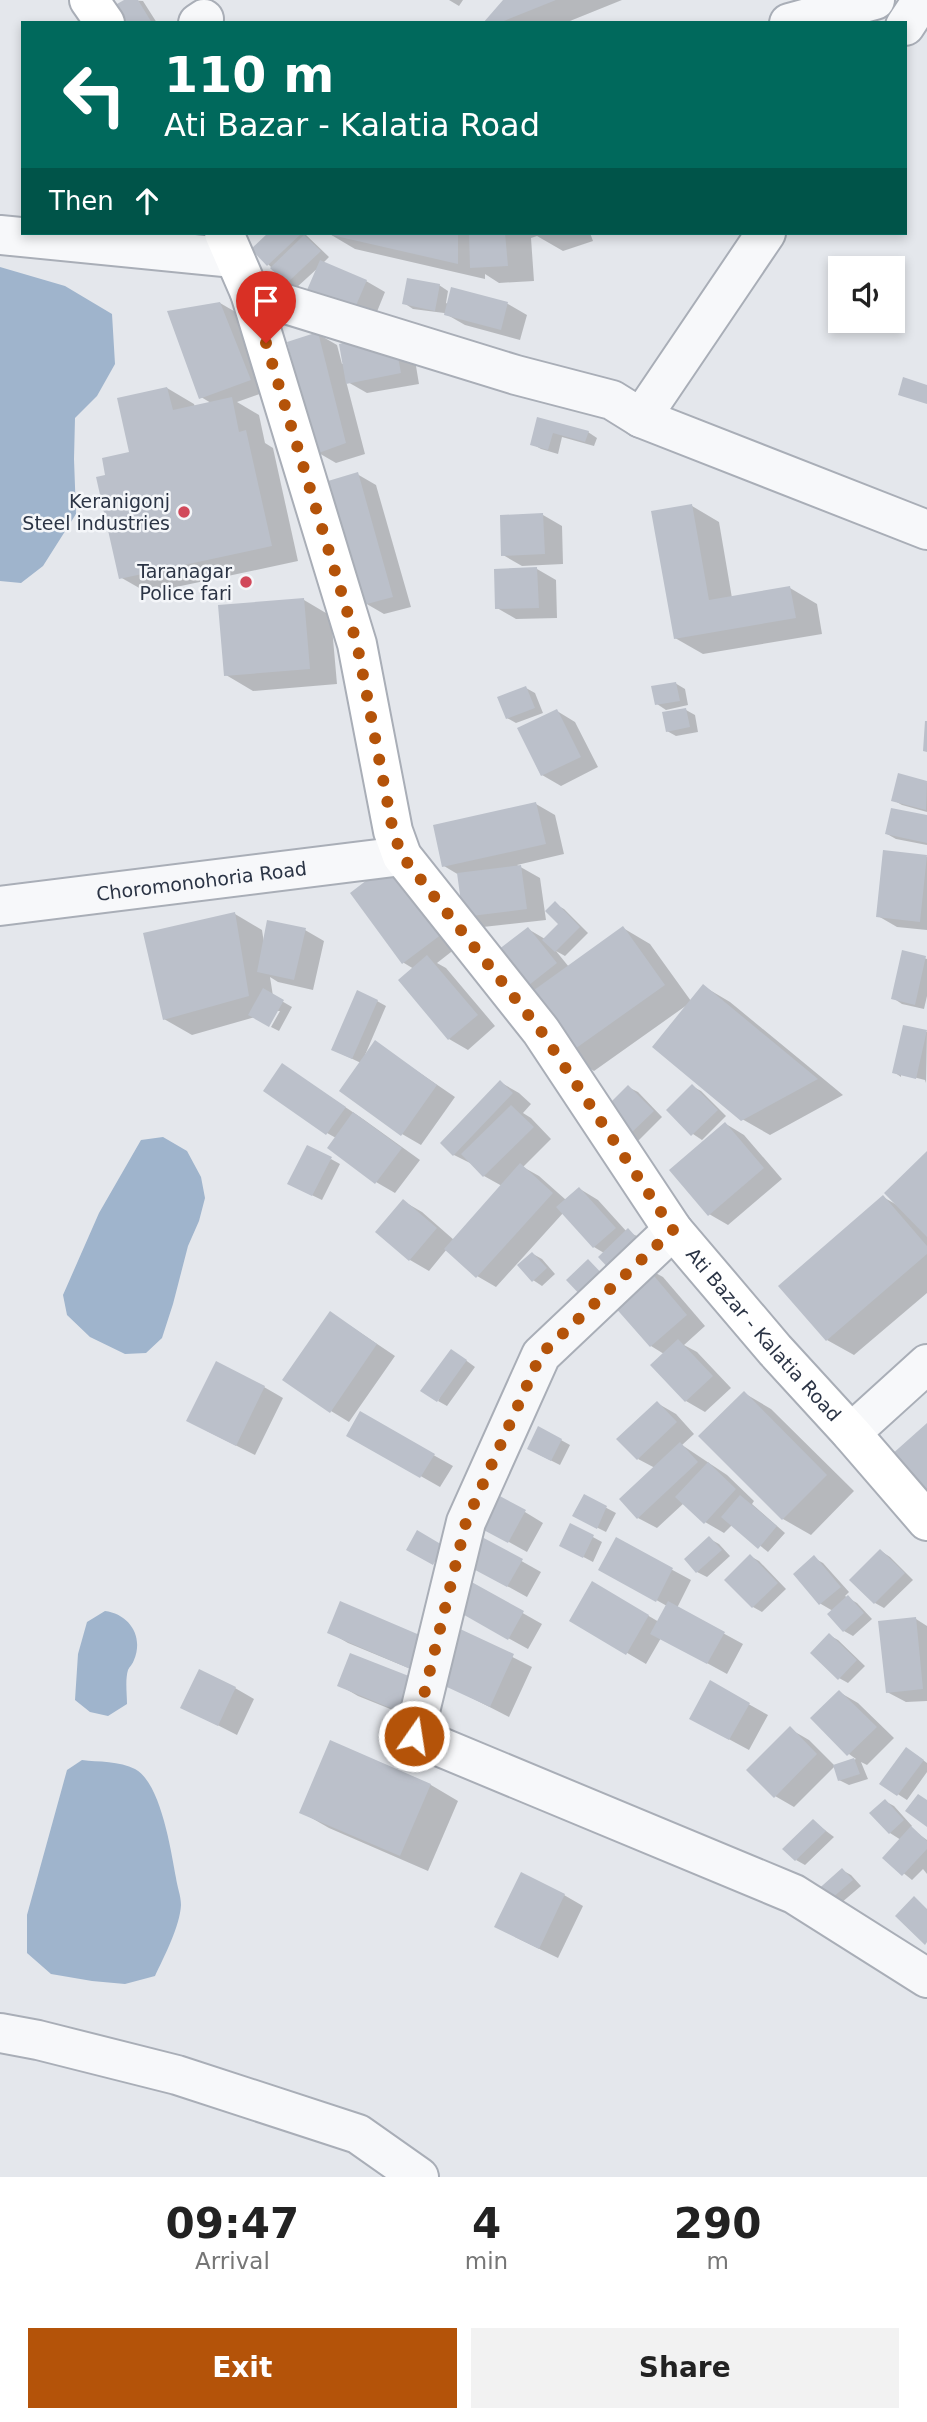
<!DOCTYPE html>
<html lang="en">
<head>
<meta charset="utf-8">
<style>
  :root { --surface:#fff; --page:#f2f2f2; --text:#222; --muted:#767676; --accent:#b45309 }
  body { margin:0; font-family:"DejaVu Sans",sans-serif; background:var(--page); color:var(--text); height:100vh; display:flex; flex-direction:column; font-size:26px; white-space:nowrap }
  * { box-sizing:border-box; margin:0 }
  p { font-size:23px; color:var(--muted) }
  .icon { flex:none; width:38px; height:38px; fill:none; stroke:currentColor; stroke-width:2; stroke-linecap:round; stroke-linejoin:round }
  .map { position:relative; height:2177px; overflow:hidden }
  .side { display:flex; flex-direction:column; background:var(--surface); flex:1 }
  .side>* { flex:none }
  .guide { position:absolute; left:21px; top:21px; width:886px; height:214px; border-radius:0px; box-shadow:0 4px 10px #0003; background:#00695c; color:#fff; overflow:hidden }
  .tools { position:absolute; left:828px; top:256px; display:grid; gap:14px }
  .tools a { display:grid; place-items:center; width:77px; height:77px; border-radius:0px; background:var(--surface); box-shadow:0 4px 10px #0003; font-size:35px }
  .pin { position:absolute; display:grid; place-items:center; width:60px; height:60px; color:#fff; margin:-72px -30px; border-radius:50% 50% 50% 0; rotate:-45deg; box-shadow:0 0 7px #0007 }
  .pin .icon { rotate:45deg }
  .me { position:absolute; width:77px; margin:-38px; rotate:13deg; stroke-linejoin:round; filter:drop-shadow(0 0 5px #0008) }
  .turn { display:flex; align-items:center; gap:24px; height:147px; padding:0 28px; font-size:32px }
  .turn .icon { width:91px; height:91px; stroke-width:2.5 }
  .turn b { display:block; font-size:49px; line-height:60px }
  .then { display:flex; align-items:center; height:66px; padding:0 28px; background:#0003; gap:14px; font-size:26px }
  .eta { display:flex; justify-content:space-evenly; align-items:center; height:119px; text-align:center }
  .eta b { font-size:42px; font-weight:700; line-height:49px }
  .button { display:flex; gap:14px; margin-top:auto; padding:14px 28px }
  .button a { flex:1; height:80px; border-radius:0px; background:var(--accent); color:#fff; font-size:28px; font-weight:700; line-height:80px; text-align:center }
  .button a+a { background:var(--page); color:var(--text) }
  .map>svg:first-child { display:block }
  .water { fill:#9fb4cc }
  .shadow { fill:#0003 }
  .building { fill:#bbc0ca }
  .lines { fill:none; stroke-linecap:round; stroke-linejoin:round }
  .minor-casing { stroke:#a9aeb7; stroke-width:42 }
  .tertiary-casing { stroke:#a9aeb7; stroke-width:42 }
  .secondary-casing { stroke:#a9aeb7; stroke-width:42 }
  .minor { stroke:#f7f8fa; stroke-width:38 }
  .tertiary { stroke:#f7f8fa; stroke-width:38 }
  .secondary { stroke:#fff; stroke-width:38 }
  .route { stroke:#b45309; stroke-width:12; stroke-dasharray:0 21.6 }
  .poi-dot { fill:#d1495b; stroke:#f4f6f9; stroke-width:2.5 }
  .labels { text-anchor:middle; stroke-width:5; stroke-linejoin:round; paint-order:stroke }
  .poi-label { font-size:19px; fill:#2b3445; stroke:#f4f6f9; text-anchor:end }
  .street-label { font-size:19px; fill:#2b3445; stroke:#f4f6f9 }
</style>
</head>
<body>
<div class="map">
<svg width="927" height="2177" viewBox="0 0 927 2177">
  <rect width="100%" height="100%" fill="#e4e7ec"/>
  <path class="water" d="M0,267L65,286L112,314L115,364L97,396L75,418L74,459L76,514L43,566L21,583L0,581Z
    M163,1137L187,1151L201,1177L205,1198L199,1221L188,1246L173,1304L162,1338L146,1353L125,1354L90,1337L67,1315L63,1295L99,1213L141,1140Z
    M105,1611C129,1614 144,1636 134,1660C133,1664 129,1667 128,1670C125,1680 127,1694 127,1704L108,1716L90,1712L75,1700L78,1654L87,1622Z
    M82,1760C98,1762 120,1761 135,1769C161,1783 171,1851 176,1878C177,1886 181,1896 181,1905C180,1926 164,1957 155,1976L125,1984L92,1981L51,1974L27,1953V1915L67,1770Z"/>
  <path class="shadow" d="M127,0L143,1L157,23H121Z
    M449,0H463L459,6Z
    M505,0H622L565,23H486Z
    M271,233H304L329,257L323,263L366,281L385,292L374,319L328,300L319,267L296,288L287,283L253,249Z
    M328,233H590L593,241L563,251L537,236L531,238L534,281L499,283L485,274V279L355,249Z
    M439,285L448,291L446,303L448,304L453,289L508,304L527,315L520,340L465,325L444,313L413,309L404,303Z
    M220,303L239,314L268,391L237,402L259,415L265,443L273,448L298,561L148,593L120,577L107,477L131,453L167,388L194,404L195,407L211,403L201,397Z
    M318,334L337,345L342,364L412,342L419,384L367,393L346,381L365,454L336,463L317,452Z
    M539,419L588,432L597,438L594,446L562,437L558,454L541,449L532,444Z
    M357,474L376,485L411,607L384,614L365,603Z
    M692,506L719,522L732,598L790,588L817,604L822,634L703,654L675,638Z
    M543,515L562,526L563,564L522,566L503,555Z
    M537,569L556,580L557,618L516,619L497,608Z
    M304,600L331,616L337,684L253,691L226,675Z
    M675,683L685,689L688,705L666,710L657,704Z
    M526,688L535,693L543,713L516,723L507,718Z
    M686,710L695,715L698,732L676,736L667,731Z
    M557,711L575,722L598,767L561,786L542,775Z
    M900,775L927,783V812L902,805L893,800Z
    M536,804L555,815L564,854L517,865L540,878L546,920L483,927L464,916L459,875L444,866Z
    M927,817V845L896,839L887,834Z
    M884,852L927,857V930L897,927L878,916Z
    M389,866L460,945L437,963L446,968L495,1026L468,1050L449,1039L414,969L404,963L353,894Z
    M555,904L564,909L588,933L565,956L556,951L569,967L623,928L650,944L691,1001L703,986L730,1002L843,1095L770,1135L742,1119L687,1005L594,1071L567,1055L525,987L528,929L545,939L560,924Z
    M235,914L262,930L264,943L305,930L324,941L313,990L278,982L270,977L273,996L292,1007L279,1031L271,1027L280,1011H276L192,1035L164,1019Z
    M903,952L927,959V996L924,1009L902,1004L893,998Z
    M377,1001L386,1006L365,1055L376,1043L455,1097L421,1145L402,1134L361,1063L342,1054Z
    M904,1027L927,1032L926,1083L925,1080L901,1074V1077L894,1072Z
    M283,1065L363,1119L420,1160L395,1193L376,1182L329,1148L336,1138L327,1133Z
    M500,1082L519,1093L531,1104L523,1113L531,1118L551,1139L523,1167L539,1176L566,1200L580,1189L598,1200L627,1232L637,1236L653,1253L641,1265L663,1277L705,1326L684,1345L697,1352L731,1388L705,1412L686,1401L652,1365L664,1354L651,1346L628,1280L604,1253L594,1247L564,1212L496,1287L477,1276L447,1249L429,1271L410,1260L403,1201L422,1212L454,1240L502,1186L484,1176L474,1165L454,1155L442,1143Z
    M692,1086L701,1091L726,1116L702,1140L693,1134Z
    M628,1087L638,1092L662,1117L638,1141L629,1136Z
    M726,1124L744,1135L782,1179L728,1225L709,1214Z
    M927,1154V1293L854,1355L827,1340L883,1197L897,1205Z
    M331,1159L340,1164L322,1200L299,1189Z
    M533,1254L542,1259L555,1274L542,1286L533,1280Z
    M349,1325L395,1356L349,1422L331,1411Z
    M460,1356L475,1367L447,1406L438,1401Z
    M264,1387L283,1398L255,1455L207,1431Z
    M744,1393L771,1409L854,1491L811,1535L783,1519L700,1436Z
    M657,1403L676,1414L694,1434L682,1445L727,1475L754,1501L752,1504L785,1533L768,1552L733,1524L724,1533L705,1522L684,1503L657,1528L638,1518L655,1468L638,1459Z
    M360,1414L453,1466L440,1487L348,1435Z
    M561,1440L570,1445L560,1465L538,1454Z
    M584,1496L616,1513L606,1532L584,1521Z
    M525,1512L543,1523L527,1552L469,1520Z
    M571,1525L602,1542L593,1562L570,1550Z
    M480,1538L541,1572L527,1597L485,1574Z
    M710,1539L719,1544L730,1556L707,1577L697,1572L686,1560Z
    M617,1540L691,1580L677,1608L743,1644L727,1674L661,1638L646,1664L571,1620L593,1583L659,1622L667,1606L601,1569Z
    M881,1551L890,1557L913,1580L884,1608L875,1603Z
    M750,1556L759,1561L786,1589L762,1612L753,1607Z
    M814,1558L823,1563L849,1592L845,1596L857,1603L872,1619L853,1636L844,1631L833,1611L821,1604L795,1574Z
    M468,1582L542,1624L528,1649L454,1608Z
    M916,1619L927,1626V1701L906,1702L887,1692Z
    M459,1630L532,1667L509,1717L435,1679L348,1643L329,1632L428,1640Z
    M829,1635L838,1640L865,1666L848,1683L839,1678Z
    M351,1655L425,1723L358,1696L339,1685Z
    M711,1683L768,1715L749,1750L710,1729Z
    M235,1688L254,1699L237,1735L182,1707Z
    M839,1692L858,1703L894,1738L867,1765L861,1762L868,1779L849,1785L839,1780L835,1766L856,1759L849,1754Z
    M790,1729L809,1740L835,1766L794,1807L775,1796Z
    M331,1742L431,1785L458,1801L428,1871L329,1828L301,1812Z
    M915,1754L927,1763V1772L907,1800L882,1784Z
    M885,1801L894,1806L912,1826L910,1828L927,1840V1874L923,1869L912,1880L885,1858L901,1840L890,1833Z
    M813,1821L834,1837L805,1865L796,1860Z
    M842,1870L851,1875L861,1886L834,1909L825,1904Z
    M564,1895L583,1906L558,1958L515,1937Z"/>
  <path class="building" d="M124,0H138L152,23H119L110,8Z
    M503,0H556L499,23H483Z
    M268,233H302L267,266L251,249Z
    M327,233H458V264L327,234Z
    M469,233H505L508,266L470,268Z
    M304,235L321,251L286,284L270,268Z
    M320,260L367,280L354,310L307,290Z
    M407,278L440,284L435,311L402,304Z
    M451,287L508,302L501,330L444,315Z
    M220,302L251,380L199,399L167,311Z
    M393,330L401,373L346,384L339,344Z
    M318,332L346,443L316,454L287,342Z
    M903,377L927,385V404L898,395Z
    M167,387L173,410L232,397L239,432L246,430L272,546L119,579L96,477L105,475L102,458L129,452L117,398Z
    M537,417L589,431L585,442L553,433L548,450L530,445Z
    M358,472L393,597L363,605L328,481Z
    M692,504L709,600L790,586L796,618L674,639L651,511Z
    M543,513L545,554L501,556L500,515Z
    M537,567L539,608L495,609L494,569Z
    M304,598L310,669L224,676L218,605Z
    M676,682L680,701L655,705L651,686Z
    M526,686L535,708L506,719L497,697Z
    M686,708L690,727L666,732L662,712Z
    M557,709L581,757L541,776L517,728Z
    M925,721H927V752L923,751Z
    M898,773L927,781L926,810L891,801Z
    M536,802L546,844L442,867L433,825Z
    M891,808L927,815V843L885,834Z
    M883,850L927,855L920,922L876,917Z
    M389,863L442,934L402,964L350,893Z
    M521,865L527,909L463,917L457,873Z
    M555,901L580,927L555,952L542,940L558,924L545,911Z
    M235,912L249,996L163,1020L143,933Z
    M267,920L306,928L294,980L257,972Z
    M623,926L665,985L565,1056L523,998Z
    M528,927L557,963L524,989L494,953Z
    M902,950L926,956L915,1005L891,999Z
    M427,955L478,1015L448,1040L398,980Z
    M703,984L818,1079L741,1121L652,1047Z
    M263,988L284,1000L269,1027L248,1015Z
    M357,990L378,1000L352,1059L331,1050Z
    M903,1025L927,1030L916,1079L892,1073Z
    M375,1040L437,1085L401,1136L339,1091Z
    M282,1063L346,1107L326,1135L263,1091Z
    M500,1080L513,1093L453,1156L440,1143Z
    M692,1084L718,1110L691,1136L666,1110Z
    M628,1085L654,1111L627,1137L602,1111Z
    M511,1105L534,1127L483,1177L461,1154Z
    M353,1112L402,1148L375,1184L327,1148Z
    M725,1122L764,1168L708,1216L669,1170Z
    M307,1145L332,1157L312,1196L287,1184Z
    M927,1151V1237L884,1193Z
    M520,1163L553,1193L476,1278L444,1249Z
    M579,1187L616,1228L593,1248L556,1207Z
    M883,1195L927,1246V1254L826,1341L778,1286Z
    M403,1199L437,1228L409,1261L375,1232Z
    M628,1228L645,1247L615,1275L598,1257Z
    M532,1252L547,1268L532,1282L517,1265Z
    M588,1259L607,1279L585,1300L566,1280Z
    M644,1264L687,1315L650,1347L606,1297Z
    M330,1311L377,1344L330,1413L282,1380Z
    M678,1339L713,1376L685,1402L650,1365Z
    M451,1349L467,1360L437,1402L420,1391Z
    M216,1361L265,1386L236,1446L186,1421Z
    M744,1391L827,1475L782,1520L698,1436Z
    M657,1401L677,1422L637,1460L616,1439Z
    M360,1411L435,1454L420,1478L346,1436Z
    M927,1423V1515L881,1464Z
    M538,1426L562,1439L551,1461L527,1449Z
    M680,1442L698,1462L637,1519L619,1499Z
    M708,1462L736,1489L704,1524L675,1497Z
    M468,1479L526,1510L508,1543L450,1512Z
    M584,1494L607,1506L597,1529L572,1516Z
    M740,1495L777,1526L758,1549L721,1517Z
    M570,1523L594,1535L583,1558L559,1546Z
    M417,1530L444,1546L433,1565L406,1550Z
    M480,1536L523,1559L507,1587L464,1564Z
    M709,1536L722,1550L696,1573L684,1559Z
    M616,1537L673,1568L656,1602L598,1570Z
    M880,1549L905,1573L874,1604L849,1580Z
    M750,1554L778,1583L752,1608L724,1580Z
    M814,1555L841,1587L819,1605L793,1574Z
    M468,1580L524,1611L508,1640L452,1608Z
    M592,1581L649,1615L626,1655L569,1621Z
    M848,1595L864,1613L843,1632L827,1614Z
    M340,1601L429,1639L415,1671L327,1633Z
    M668,1601L725,1632L707,1664L650,1634Z
    M916,1617L923,1689L886,1693L878,1621Z
    M458,1628L514,1654L490,1707L434,1681Z
    M829,1633L857,1660L838,1680L810,1653Z
    M350,1653L419,1680L405,1714L337,1686Z
    M199,1669L236,1687L218,1726L180,1708Z
    M710,1680L750,1703L729,1740L689,1719Z
    M839,1690L877,1727L847,1756L810,1718Z
    M790,1726L817,1754L774,1798L746,1770Z
    M330,1740L431,1784L400,1856L299,1813Z
    M906,1747L924,1760L897,1796L879,1784Z
    M854,1758L860,1774L838,1781L833,1765Z
    M918,1794L927,1800V1827L905,1811Z
    M885,1799L904,1820L889,1834L869,1813Z
    M813,1819L826,1831L795,1861L782,1849Z
    M911,1826L927,1841V1849L902,1876L882,1858Z
    M842,1868L853,1880L824,1905L814,1893Z
    M521,1872L565,1894L539,1949L494,1927Z
    M914,1896L927,1909V1942L925,1945L895,1916Z"/>
  <g class="lines">
    <g class="minor-casing">
      <g id="minor">
        <path d="M198,23L204,19"/>
        <path d="M905,26L922,0"/>
        <path d="M0,235L234,258"/>
        <path d="M250,293L516,375L612,400L641,418L766,233"/>
        <path d="M641,418L927,530"/>
        <path id="s1" d="M0,906L402,856"/>
        <path d="M673,1230L541,1355L466,1522L414,1736L794,1894L927,1978"/>
        <path d="M851,1433L927,1364"/>
        <path d="M0,2033L38,2040L177,2075L358,2134L419,2177"/>
      </g>
    </g>
    <g class="tertiary-casing">
      <path id="tertiary" d="M789,23L875,0"/>
    </g>
    <g class="secondary-casing">
      <g id="secondary">
        <path d="M89,0L105,23"/>
        <path id="s2" d="M224,233L250,293L357,644L393,831L402,856L541,1031L673,1230L775,1350L851,1433L927,1521"/>
      </g>
    </g>
    <use href="#minor" class="minor"/>
    <use href="#tertiary" class="tertiary"/>
    <use href="#secondary" class="secondary"/>
  </g>
  <g class="lines">
    <path class="route" d="M266,343L357,644L393,831L402,856L541,1031L673,1230L541,1354L466,1522L414,1736"/>
  </g>
  <g class="poi-dot">
    <circle cx="184" cy="512" r="7"/>
    <circle cx="246" cy="582" r="7"/>
  </g>
  <g class="labels">
    <g class="poi-label">
      <text x="170" y="508">Keranigonj<tspan x="170" dy="22">Steel industries</tspan></text>
      <text x="232" y="578">Taranagar<tspan x="232" dy="22">Police fari</tspan></text>
    </g>
    <g class="street-label">
      <text dy="7" stroke="none"><textPath href="#s1" startOffset="203">Choromonohoria Road</textPath></text>
      <text dy="7" stroke="none"><textPath href="#s2" startOffset="1250">Ati Bazar - Kalatia Road</textPath></text>
    </g>
  </g>
</svg>
<div class="tools">
<a><svg class="icon" aria-label="sound" viewBox="0 0 24 24"><path d="M4 9h4l5-4v14l-5-4H4zM17 9q2 3 0 6"/></svg></a>
</div>
<div class="pin" style="left:266px;top:343px;background:#d93025"><svg class="icon" aria-label="arrive" viewBox="0 0 24 24"><path d="M6 21V4h12l-3 4 3 4H6"/></svg></div>
<svg class="me" style="left:414px;top:1736px" viewBox="-20 -20 40 40"><circle r="17" fill="#b45309" stroke="#fff" stroke-width="3"/><path d="M0-11L8 9 0 5-8 9z" fill="#fff"/></svg>
<div class="guide">
<div class="turn"><svg class="icon" aria-label="left" viewBox="0 0 24 24"><path d="M17 20v-9H6M10 6l-5 5 5 5"/></svg><div><b>110 m</b>Ati Bazar - Kalatia Road</div></div>
<div class="then">Then<svg class="icon" aria-label="ahead" viewBox="0 0 24 24"><path d="M12 20V5M6 11l6-6 6 6"/></svg></div>
</div>
</div>
<section class="side">
<div class="eta">
<div><b>09:47</b><p>Arrival</p></div>
<div><b>4</b><p>min</p></div>
<div><b>290</b><p>m</p></div>
</div>
<div class="button"><a>Exit</a><a>Share</a></div>
</section>
</body>
</html>
